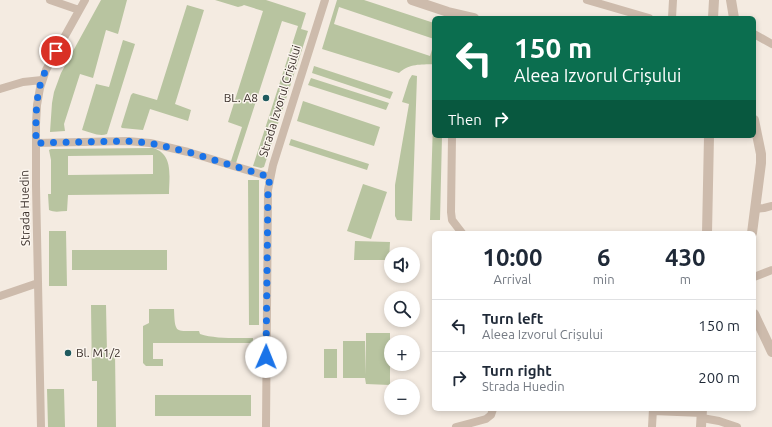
<!DOCTYPE html>
<html lang="en">
<head>
<meta charset="utf-8">
<style>
  :root { --surface:#fff; --page:#f2f2f3; --text:#1f2937; --muted:#747a83; --line:#e0e1e3 }
  body { margin:0; font-family:Ubuntu,sans-serif; background:var(--page); color:var(--text); height:100vh; display:flex; flex-direction:column; font-size:15px; white-space:nowrap }
  * { box-sizing:border-box; margin:0 }
  p { font-size:13px; color:var(--muted) }
  .icon { flex:none; width:22px; height:22px; fill:none; stroke:currentColor; stroke-width:2; stroke-linecap:round; stroke-linejoin:round }
  .map { position:relative; flex:1; overflow:hidden }
  .details { position:absolute; left:432px; top:231px; width:324px; height:180px; display:flex; flex-direction:column; background:var(--surface); border-radius:6px; box-shadow:0 2px 6px #0003 }
  .details>* { flex:none }
  .top-card { position:absolute; left:432px; top:16px; width:324px; height:122px; border-radius:6px; box-shadow:0 2px 6px #0003; background:#0b6e4f; color:#fff; overflow:hidden }
  .fabs { position:absolute; left:384px; top:247px; display:grid; gap:8px }
  .fabs a { display:grid; place-items:center; width:36px; height:36px; border-radius:50%; background:var(--surface); box-shadow:0 2px 6px #0003; font-size:20px }
  .pin { position:absolute; display:grid; place-items:center; width:34px; height:34px; color:#fff; margin:-17px; border:2px solid #fff; border-radius:50%; box-shadow:0 1px 4px #0007 }
  .me { position:absolute; width:44px; margin:-22px; rotate:1deg; stroke-linejoin:round; filter:drop-shadow(0 0 3px #0008) }
  .turn { display:flex; align-items:center; gap:14px; height:84px; padding:0 16px; font-size:18px }
  .turn .icon { width:52px; height:52px; stroke-width:2.5 }
  .turn b { display:block; font-size:28px; line-height:34px }
  .then { display:flex; align-items:center; height:38px; padding:0 16px; background:#0003; gap:8px; font-size:15px }
  .eta { display:flex; justify-content:space-evenly; align-items:center; height:68px; text-align:center }
  .eta b { font-size:24px; font-weight:700; line-height:28px }
  ul { padding:0; list-style:none }
  li { display:flex; align-items:center; gap:12px; height:52px; padding:0 16px; border-top:1px solid var(--line) }
  li div { flex:1 }
  li b { display:block; font-size:15px }
  li em { font-style:normal }
  .map>svg:first-child { display:block }
  .green { fill:#b8c4a0; fill-rule:evenodd }
  .lines { fill:none; stroke-linecap:round; stroke-linejoin:round }
  .minor { stroke:#cdbbac; stroke-width:8 }
  .tertiary { stroke:#cdbbac; stroke-width:10 }
  .route { stroke:#1a73e8; stroke-width:7; stroke-dasharray:0 12.6 }
  .poi-dot { fill:#1f5a5e; stroke:#fbf5ee; stroke-width:1.5 }
  .labels { text-anchor:middle; stroke-width:3; stroke-linejoin:round; paint-order:stroke }
  .poi-label { font-size:12px; fill:#3b302b; stroke:#fbf5ee; text-anchor:end }
  .street-label { font-size:12px; fill:#3b302b; stroke:#fbf5ee }
</style>
</head>
<body>
<div class="map">
<svg width="772" height="427" viewBox="0 0 772 427">
  <rect width="100%" height="100%" fill="#f4ebe1"/>
  <path class="green" d="M101,0H127L118,34L106,30L93,78L80,74L64,124L65,131L50,132L52,103L54,92L61,73Z
    M215,0H266L306,13L301,29L308,31L264,167L261,168L253,166L298,26L282,21L236,163L232,162L231,161L242,127L228,122L263,11L244,5L242,6L238,7Z
    M337,0H364L434,23V39L339,7L334,24L430,56L434,43V64C420,65 410,63 399,73L322,49Z
    M187,5L204,10L175,104L191,110L188,121L150,109L143,130L122,128L121,127L131,95L133,93L157,100Z
    M123,40L135,44L107,134C99,137 90,132 82,130L96,84L109,87Z
    M314,66L393,92L390,99L312,73Z
    M412,75L417,76L412,221L397,220L395,216V185L409,104L402,102L409,80Z
    M311,78L389,103L386,110L308,85Z
    M434,89V136H442L440,220H430Z
    M303,101L380,127L374,146L297,121Z
    M291,139L369,164L367,170L289,145Z
    M153,148C174,154 169,177 169,194L68,195L67,211C61,211 55,213 49,210L48,194H51V160L49,150L51,149ZM153,155V174L68,175V156Z
    M248,180H259V325H249Z
    M363,184L387,192L371,239L347,231Z
    M49,231H66L67,286H49Z
    M355,241L390,242L389,260H354Z
    M72,250H167V270H72Z
    M91,305H106L107,353H115L116,427H97V381H92Z
    M149,309H174C175,334 175,331 199,331L200,334C215,339 237,338 253,338V343H153V359H163V366H146L143,363V326L149,323Z
    M366,333H390V385L366,384L365,378H343V341H365L366,375Z
    M324,349H337V378H324Z
    M47,389H64L65,427H48Z
    M155,395H251V416H155Z"/>
  <g class="lines">
    <path class="minor" d="M50,0L79,10
      M587,0L649,18
      M672,18L673,0
      M754,34L772,44
      M0,89L23,82L42,80
      M452,136L451,212L452,220L462,233
      M36,143L127,141L150,143L188,152L270,177
      M755,209L764,208L772,206
      M754,277L772,270
      M0,296L38,283
      M653,411L702,413
      M702,418L719,421L737,427
      M41,427L36,186V124L37,105L40,88L46,70L85,0
      M266,427L268,190L273,165L325,0
      M456,427L486,419L491,415L493,409
      M652,427L653,409"/>
    <path class="tertiary" d="M412,0L448,12L474,18
      M731,0L734,18
      M713,18L714,0
      M707,233L709,136
      M752,233L761,163V154L754,120
      M754,314L772,352
      M701,427L702,409"/>
  </g>
  <g class="lines">
    <path class="route" d="M56,51C51,60 46,69 42,79C35,99 36,122 36,143L127,141L150,143L188,152L270,177L268,190L266,357"/>
  </g>
  <g class="poi-dot">
    <circle cx="266" cy="98" r="4"/>
    <circle cx="68" cy="353" r="4"/>
  </g>
  <g class="labels">
    <g class="poi-label">
      <text x="258" y="102">BL. A8</text>
      <text x="76" y="357" text-anchor="start">Bl. M1/2</text>
    </g>
    <g class="street-label">
      <text transform="translate(280 101) rotate(-73)" y="4">Strada Izvorul Crișului</text>
      <text transform="translate(25 208) rotate(-91)" y="4">Strada Huedin</text>
    </g>
  </g>
</svg>
<div class="fabs">
<a><svg class="icon" aria-label="sound" viewBox="0 0 24 24"><path d="M4 9h4l5-4v14l-5-4H4zM17 9q2 3 0 6"/></svg></a>
<a><svg class="icon" aria-label="search" viewBox="0 0 24 24"><circle cx="10" cy="10" r="6"/><path d="M15 15l6 6"/></svg></a>
<a>+</a>
<a>−</a>
</div>
<div class="pin" style="left:56px;top:51px;background:#d93025"><svg class="icon" aria-label="arrive" viewBox="0 0 24 24"><path d="M6 21V4h12l-3 4 3 4H6"/></svg></div>
<svg class="me" style="left:266px;top:357px" viewBox="-20 -20 40 40"><circle r="19" fill="#fff"/><path d="M0-13L10 11 0 6-10 11z" fill="#1a73e8"/></svg>
<div class="top-card">
<div class="turn"><svg class="icon" aria-label="left" viewBox="0 0 24 24"><path d="M17 20v-9H6M10 6l-5 5 5 5"/></svg><div><b>150 m</b>Aleea Izvorul Crișului</div></div>
<div class="then">Then<svg class="icon" aria-label="right" viewBox="0 0 24 24"><path d="M7 20v-9h11M14 6l5 5-5 5"/></svg></div>
</div>
<section class="details">
<div class="eta">
<div><b>10:00</b><p>Arrival</p></div>
<div><b>6</b><p>min</p></div>
<div><b>430</b><p>m</p></div>
</div>
<ul>
<li><svg class="icon" aria-label="left" viewBox="0 0 24 24"><path d="M17 20v-9H6M10 6l-5 5 5 5"/></svg><div><b>Turn left</b><p>Aleea Izvorul Crișului</p></div><em>150 m</em></li>
<li><svg class="icon" aria-label="right" viewBox="0 0 24 24"><path d="M7 20v-9h11M14 6l5 5-5 5"/></svg><div><b>Turn right</b><p>Strada Huedin</p></div><em>200 m</em></li>
</ul>
</section>
</div>
</body>
</html>
